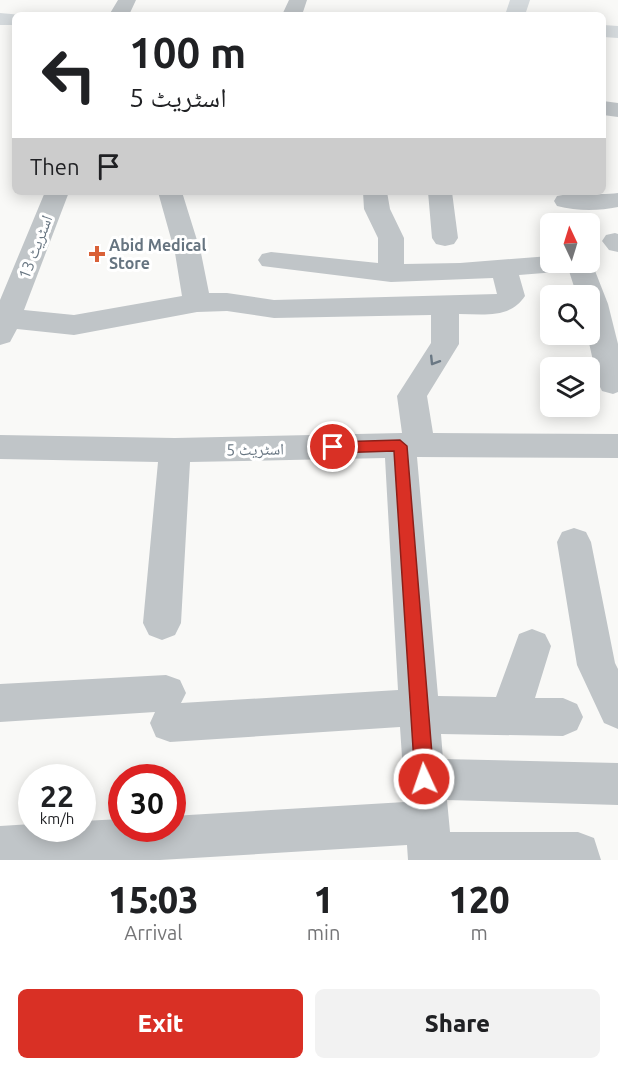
<!DOCTYPE html>
<html lang="en">
<head>
<meta charset="utf-8">
<style>
  :root { --surface:#fff; --page:#f2f2f2; --text:#202124; --muted:#757577; --accent:#d93025 }
  body { margin:0; font-family:Ubuntu,"Noto Naskh Arabic",sans-serif; background:var(--page); color:var(--text); height:100vh; display:flex; flex-direction:column; font-size:22px; white-space:nowrap }
  * { box-sizing:border-box; margin:0 }
  p { font-size:20px; color:var(--muted) }
  .icon { flex:none; width:33px; height:33px; fill:none; stroke:currentColor; stroke-width:2; stroke-linecap:round; stroke-linejoin:round }
  .map { position:relative; height:860px; overflow:hidden }
  .side { display:flex; flex-direction:column; background:var(--surface); flex:1 }
  .side>* { flex:none }
  .banner { position:absolute; left:12px; top:12px; width:594px; height:183px; border-radius:9px; box-shadow:0 3px 15px #0003; background:#fff; color:var(--text); overflow:hidden }
  .needle { width:39px; rotate:356deg }
  .tools { position:absolute; left:540px; top:213px; display:grid; gap:12px }
  .tools a { display:grid; place-items:center; width:60px; height:60px; border-radius:9px; background:var(--surface); box-shadow:0 3px 15px #0003; font-size:30px }
  .speed { position:absolute; left:18px; top:764px; display:flex; gap:12px; font-size:30px; font-weight:700; text-align:center }
  .speed>* { display:grid; place-content:center; width:78px; height:78px; border-radius:50%; background:var(--surface); box-shadow:0 3px 15px #0003; line-height:1 }
  .speed small { font-size:15px; font-weight:400 }
  .speed .limit { border:9px solid #d22; background:#fff; color:#111 }
  .pin { position:absolute; display:grid; place-items:center; width:51px; height:51px; color:#fff; margin:-26px; border:3px solid #fff; border-radius:50%; box-shadow:0 2px 6px #0007 }
  .me { position:absolute; width:66px; margin:-33px; rotate:357deg; stroke-linejoin:round; filter:drop-shadow(0 0 4px #0008) }
  .turn { display:flex; align-items:center; gap:21px; height:126px; padding:0 18px; font-size:27px }
  .turn .icon { width:78px; height:78px; stroke-width:2.5 }
  .turn b { display:block; font-size:42px; line-height:51px }
  .then { display:flex; align-items:center; height:57px; padding:0 18px; background:#0003; gap:12px; font-size:22px }
  .eta { display:flex; justify-content:space-evenly; align-items:center; height:102px; text-align:center }
  .eta b { font-size:36px; font-weight:800; line-height:42px }
  .primary-button { display:flex; gap:12px; margin-top:auto; padding:12px 18px }
  .primary-button a { flex:1; height:69px; border-radius:9px; background:var(--accent); color:#fff; font-size:24px; font-weight:800; line-height:69px; text-align:center }
  .primary-button a+a { background:var(--page); color:var(--text) }
  .map>svg:first-child { display:block }
  .lines { fill:none; stroke-linecap:round; stroke-linejoin:round }
  .minor { fill:#c0c5c8; fill-rule:evenodd }
  .major { fill:#d6dbde; fill-rule:evenodd }
  .oneway { stroke:#6a7884 }
  .route { fill:#d93025; stroke:#8d1f18; stroke-width:1.5 }
  .poi-dot { fill:#d96138; stroke:#fff; stroke-width:2 }
  .labels { text-anchor:middle; stroke-width:6; stroke-linejoin:round; paint-order:stroke }
  .poi-label { font-size:16px; font-weight:bold; fill:#667480; stroke:#fff; text-anchor:start }
  .street-label { font-size:16px; fill:#667480; stroke:#fff }
</style>
</head>
<body>
<div class="map">
<svg width="618" height="860" viewBox="0 0 618 860">
  <rect width="100%" height="100%" fill="#f9f9f7"/>
  <g class="lines">
    <path class="minor" d="M118,0H136L129,15H109Z
      M289,0H307L302,15H282Z
      M603,101L618,103V117L603,115Z
      M45,192H69L24,310L74,315L182,296L175,253L158,192H182L201,253L209,293H227L274,300L497,294L493,278L391,282L262,266L258,260L262,254L271,252L378,263V238L364,209L363,192H387L390,209L404,238V264L460,263L550,256V262H590V258L608,304L618,344V392L613,394L602,391L598,383L587,334H590V296H577L569,271L519,275L525,296C510,319 483,314 459,314V344L427,396L433,433L618,434V458L417,457L438,696L496,697L519,634L532,629L545,634L551,646L535,698H563L577,704L583,717L577,730L563,736L441,734L443,759L618,763V805L447,800L450,832H578L594,838L601,860H408L407,845L160,860H0V826L32,824V828H82V821L122,819V828H172V816L405,802L400,727L170,742L156,737L150,723L155,712L0,722V684L166,675L180,680L186,693L181,703L398,690L385,458L190,462L181,623L175,635L162,640L149,635L143,623L158,462L0,459V435L175,438L402,433L397,396L431,343V315L274,318L227,311L197,312L74,335L17,329L10,342L0,345V300Z
      M428,192H452L458,238L454,244L445,246L436,244L432,238Z
      M618,193V207C598,211 577,211 557,206L554,201L557,196C577,191 598,196 618,193Z
      M615,233L618,234V252L609,250L602,241L606,235Z
      M574,528L586,532L591,542L615,663L618,669V729L604,723L577,665L557,542L562,532Z"/>
    <path class="major" d="M510,0H530L525,15H505Z
      M0,13L22,15H15V25H0Z
      M603,25L618,26V38L603,37Z"/>
  </g>
  <defs><path id="oneway-chevron" d="M-2-3.5L2.5 0L-2 3.5" fill="none" stroke-width="1.6" stroke-linecap="round" stroke-linejoin="round" transform="scale(1.5)"/></defs>
  <use class="oneway" href="#oneway-chevron" transform="translate(434 361) rotate(122)"/>
  <path class="route" d="M400,440L407,446L434,779L431,785L424,788L418,785L415,779L394,451L333,453L326,447L333,442Z"/>
  <path class="poi-dot" d="M94 245h6v6h6v6h-6v6h-6v-6h-6v-6h6z"/>
  <g class="labels">
    <g class="poi-label">
      <text x="109" y="251">Abid Medical<tspan x="109" dy="18">Store</tspan></text>
    </g>
    <g class="street-label">
      <text transform="translate(35 247) rotate(-69)" y="6">اسٹریٹ 13</text>
      <text transform="translate(255 449) rotate(-1)" y="6">اسٹریٹ 5</text>
    </g>
  </g>
</svg>
<div class="tools">
<a><svg class="needle" viewBox="-14 -14 28 28"><path d="M0-13l5 13h-10z" fill="#e53935"/><path d="M0 13l5-13h-10z" fill="#757577"/></svg></a>
<a><svg class="icon" aria-label="search" viewBox="0 0 24 24"><circle cx="10" cy="10" r="6"/><path d="M15 15l6 6"/></svg></a>
<a><svg class="icon" aria-label="layers" viewBox="0 0 24 24"><path d="M12 4l9 5-9 5-9-5zM3 14l9 5 9-5"/></svg></a>
</div>
<div class="speed"><div>22<small>km/h</small></div><div class="limit">30</div></div>
<div class="pin" style="left:333px;top:447px;background:#d93025"><svg class="icon" aria-label="arrive" viewBox="0 0 24 24"><path d="M6 21V4h12l-3 4 3 4H6"/></svg></div>
<svg class="me" style="left:424px;top:779px" viewBox="-20 -20 40 40"><circle r="17" fill="#d93025" stroke="#fff" stroke-width="3"/><path d="M0-11L8 9 0 5-8 9z" fill="#fff"/></svg>
<div class="banner">
<div class="turn"><svg class="icon" aria-label="left" viewBox="0 0 24 24"><path d="M17 20v-9H6M10 6l-5 5 5 5"/></svg><div><b>100 m</b>اسٹریٹ 5</div></div>
<div class="then">Then<svg class="icon" aria-label="arrive" viewBox="0 0 24 24"><path d="M6 21V4h12l-3 4 3 4H6"/></svg></div>
</div>
</div>
<section class="side">
<div class="eta">
<div><b>15:03</b><p>Arrival</p></div>
<div><b>1</b><p>min</p></div>
<div><b>120</b><p>m</p></div>
</div>
<div class="primary-button"><a>Exit</a><a>Share</a></div>
</section>
</body>
</html>
